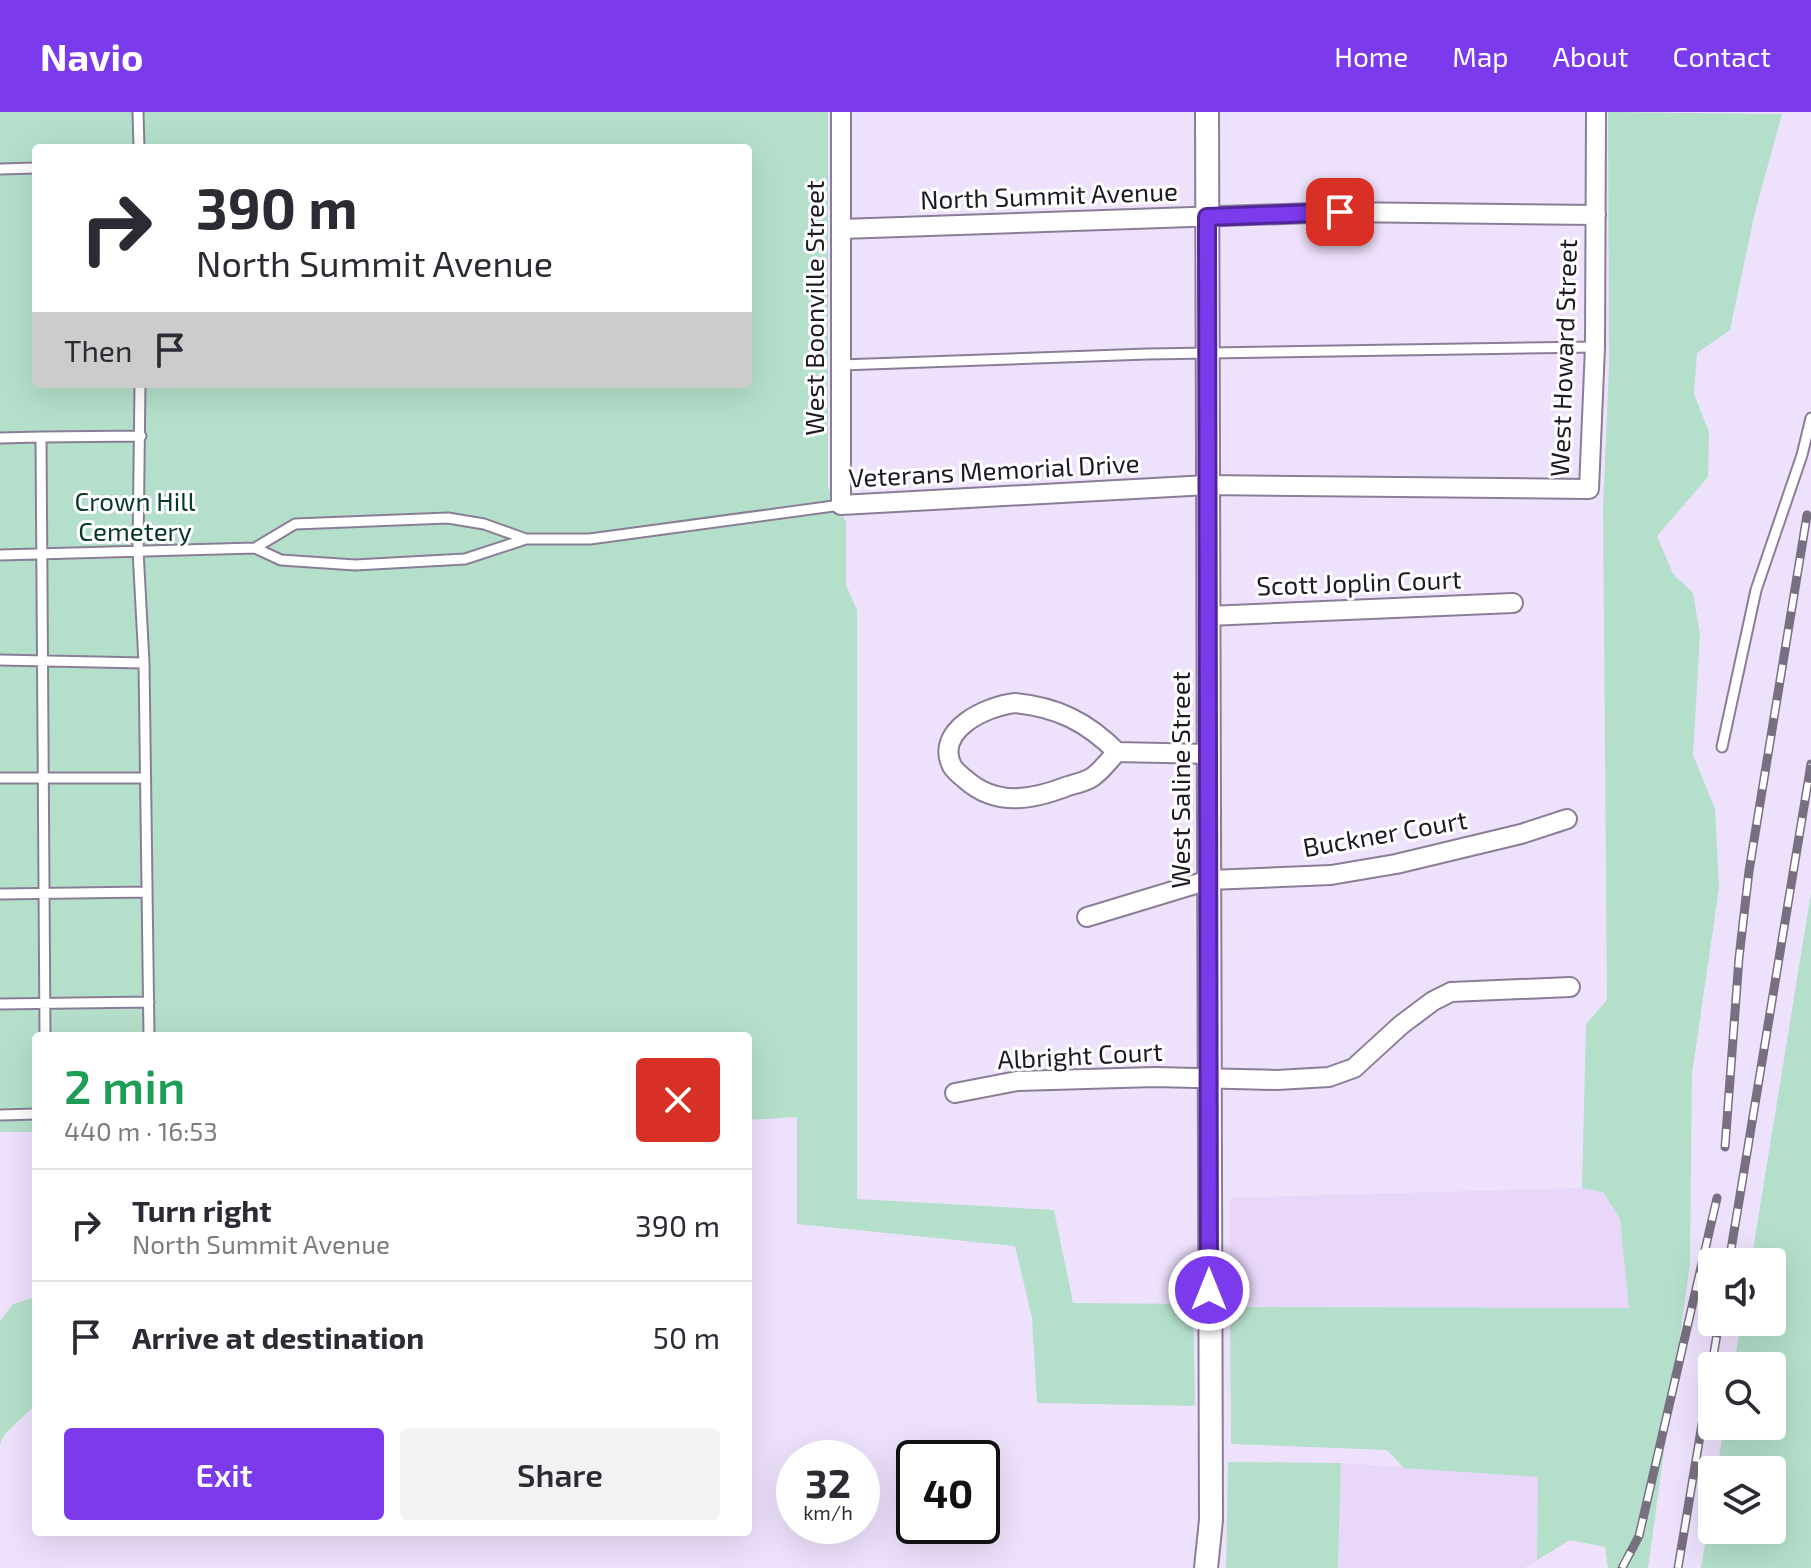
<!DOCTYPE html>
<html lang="en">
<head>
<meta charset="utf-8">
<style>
  :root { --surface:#fff; --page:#f2f2f3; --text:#2b2b33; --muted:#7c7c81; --line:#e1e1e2; --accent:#7c3aed }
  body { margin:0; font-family:"Exo 2",sans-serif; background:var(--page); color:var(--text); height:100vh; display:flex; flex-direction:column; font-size:30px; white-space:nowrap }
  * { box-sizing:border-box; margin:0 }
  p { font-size:26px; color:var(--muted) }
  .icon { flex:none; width:44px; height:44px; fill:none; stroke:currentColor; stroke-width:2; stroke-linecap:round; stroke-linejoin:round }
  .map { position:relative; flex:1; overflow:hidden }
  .side { position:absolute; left:32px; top:920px; width:720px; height:504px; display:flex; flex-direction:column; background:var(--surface); border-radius:8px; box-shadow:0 8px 32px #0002 }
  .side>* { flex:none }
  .banner { position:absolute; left:32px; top:32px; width:720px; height:244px; border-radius:8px; box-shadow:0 8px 32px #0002; background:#fff; color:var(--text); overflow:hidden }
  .buttons { position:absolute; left:1698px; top:1136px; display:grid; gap:16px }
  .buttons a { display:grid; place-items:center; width:88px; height:88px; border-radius:8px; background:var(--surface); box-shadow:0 8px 32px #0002; font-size:40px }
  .speed { position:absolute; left:776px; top:1328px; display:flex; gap:16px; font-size:40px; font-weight:700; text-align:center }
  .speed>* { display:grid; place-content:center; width:104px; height:104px; border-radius:50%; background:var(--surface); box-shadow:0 8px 32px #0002; line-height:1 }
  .speed small { font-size:20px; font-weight:400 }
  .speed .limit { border:4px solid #111; border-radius:12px; background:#fff; color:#111 }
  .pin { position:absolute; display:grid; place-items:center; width:68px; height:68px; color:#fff; margin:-34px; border-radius:16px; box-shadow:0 4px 12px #0006 }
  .me { position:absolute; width:88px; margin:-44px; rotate:0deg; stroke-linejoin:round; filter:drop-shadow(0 0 6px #0008) }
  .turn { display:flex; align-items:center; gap:28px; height:168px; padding:0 32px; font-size:36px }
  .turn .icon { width:104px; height:104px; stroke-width:2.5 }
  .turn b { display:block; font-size:56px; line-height:68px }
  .then { display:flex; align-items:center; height:76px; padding:0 32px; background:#0003; gap:16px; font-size:30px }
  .round { display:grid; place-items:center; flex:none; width:84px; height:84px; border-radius:8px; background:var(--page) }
  .head { display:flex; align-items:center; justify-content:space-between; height:136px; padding:0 32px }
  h1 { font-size:48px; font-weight:600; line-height:60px; color:#1e9e55 }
  .action { display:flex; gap:16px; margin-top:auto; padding:16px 32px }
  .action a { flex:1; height:92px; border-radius:8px; background:var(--accent); color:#fff; font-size:32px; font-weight:600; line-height:92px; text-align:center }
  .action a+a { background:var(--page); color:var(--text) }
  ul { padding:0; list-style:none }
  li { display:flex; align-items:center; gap:24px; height:112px; padding:0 32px; border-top:2px solid var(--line) }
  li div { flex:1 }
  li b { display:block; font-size:30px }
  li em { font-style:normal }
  header { display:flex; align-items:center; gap:48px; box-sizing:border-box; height:112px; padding:0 40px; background:var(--accent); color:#fff }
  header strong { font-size:38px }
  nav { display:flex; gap:44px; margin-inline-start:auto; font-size:28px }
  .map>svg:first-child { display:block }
  .built { fill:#e8d7f9 }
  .green { fill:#b4e0cb; fill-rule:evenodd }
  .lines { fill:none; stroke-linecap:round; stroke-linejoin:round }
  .service-casing { stroke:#8a7e96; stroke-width:13 }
  .minor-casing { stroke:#8a7e96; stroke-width:22 }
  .tertiary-casing { stroke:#8a7e96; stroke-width:26 }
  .service { stroke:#fff; stroke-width:9 }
  .minor { stroke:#fff; stroke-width:18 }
  .tertiary { stroke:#fff; stroke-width:22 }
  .rail-casing { stroke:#787081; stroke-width:9 }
  .rail { stroke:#fff; stroke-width:6; stroke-dasharray:18; stroke-linecap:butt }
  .route-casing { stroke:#51269a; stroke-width:20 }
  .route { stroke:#7c3aed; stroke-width:14 }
  .labels { text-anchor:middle; stroke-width:6; stroke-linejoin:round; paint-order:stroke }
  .street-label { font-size:26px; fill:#1e1a23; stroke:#fff }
  .park-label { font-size:26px; fill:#073827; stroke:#fff }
</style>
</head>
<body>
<header>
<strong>Navio</strong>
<nav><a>Home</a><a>Map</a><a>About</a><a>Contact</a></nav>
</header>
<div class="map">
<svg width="1811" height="1456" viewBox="0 0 1811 1456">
  <rect width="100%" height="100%" fill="#eee1fc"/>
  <path class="built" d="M1582,1076L1603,1079L1620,1107L1630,1197L1230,1195V1086Z
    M1341,1351L1538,1365L1537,1448L1524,1456H1338Z"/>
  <path class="green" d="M0,0H828V375L846,410V473L857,498V1087L1054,1098L1073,1191L1193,1192L1195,1294L1037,1291L1032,1206L1015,1134L797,1112V1005L748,1008V924H36V1020H0ZM36,36H748V272H36Z
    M1608,0L1782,2L1755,100L1730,218L1697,241L1694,282L1709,320L1708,365L1657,424L1673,462L1693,481L1700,522L1693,643L1715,697L1719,776L1692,962L1690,1151L1648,1456H1608L1605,1435L1570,1428L1537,1448L1538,1365L1404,1356L1387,1338L1231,1332L1230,1195L1629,1196L1620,1107L1603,1080L1582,1076L1586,912L1607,888L1603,395L1609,255Z
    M1811,781V1456H1701L1712,1389V1418H1772V1358H1717L1724,1314H1772V1254H1734L1741,1210H1772V1150H1751Z
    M36,1185V1292L4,1323L0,1333V1209L13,1192Z
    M1228,1350L1341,1351L1338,1456H1226Z"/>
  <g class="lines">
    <g class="service-casing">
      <path id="service" d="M138,0L139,36
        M0,57L36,56
        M841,253L1147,242L1595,235
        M140,272L138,438L144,551L149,924
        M41,325L141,324
        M0,326L41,325L45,924
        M255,436L281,448L355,453L465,447L526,427
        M0,443L255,436L295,412L448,406L484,412L526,427H590L841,393
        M0,548L144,551
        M1722,635L1756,478L1802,343L1811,306
        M0,666H145
        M0,782L147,780
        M0,892L149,890
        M0,1003L36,1002"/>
    </g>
    <g class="minor-casing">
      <path id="minor" d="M841,0V393L1208,373L1589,377L1595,235L1596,0
        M841,117L1340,100L1596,103
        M1208,504L1513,491
        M1015,591C1057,595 1087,610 1117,640C1109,648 1101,660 1091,666C1084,670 1075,672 1068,674C1032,688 996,695 965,667C960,663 955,659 952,654C934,618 987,594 1015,591Z
        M1117,640L1209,642
        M1087,805L1209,768L1331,763L1396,752L1521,722L1567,707
        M955,981L1017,969L1155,965L1277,968L1329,965L1354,956L1401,913L1433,889L1451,880L1570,875"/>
    </g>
    <g class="tertiary-casing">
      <path id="tertiary" d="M1206,1456L1211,1408L1207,0"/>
    </g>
    <use href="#service" class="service"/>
    <use href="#minor" class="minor"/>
    <use href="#tertiary" class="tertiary"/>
    <g class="rail-casing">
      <path id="rail" d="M1725,1035L1739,846L1749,759L1807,403
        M1729,1150L1811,652
        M1622,1456L1639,1424L1717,1086
        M1678,1456L1719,1210"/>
    </g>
    <use href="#rail" class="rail"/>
  </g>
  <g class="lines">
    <g class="route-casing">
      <path id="route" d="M1209,1178L1207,105L1340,100"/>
    </g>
    <use href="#route" class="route"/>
  </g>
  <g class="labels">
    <g class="street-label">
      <text transform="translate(1049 84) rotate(-2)" y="9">North Summit Avenue</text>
      <text transform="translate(815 196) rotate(-90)" y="9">West Boonville Street</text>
      <text transform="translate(1564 246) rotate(-88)" y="9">West Howard Street</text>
      <text transform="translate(994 359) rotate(-3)" y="9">Veterans Memorial Drive</text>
      <text transform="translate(1359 471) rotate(-2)" y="9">Scott Joplin Court</text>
      <text transform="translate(1181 668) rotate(-90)" y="9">West Saline Street</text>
      <text transform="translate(1385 722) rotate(-10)" y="9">Buckner Court</text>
      <text transform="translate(1080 944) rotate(-3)" y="9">Albright Court</text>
    </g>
    <g class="park-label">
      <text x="135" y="399">Crown Hill<tspan x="135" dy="30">Cemetery</tspan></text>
    </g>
  </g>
</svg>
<div class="buttons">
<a><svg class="icon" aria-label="sound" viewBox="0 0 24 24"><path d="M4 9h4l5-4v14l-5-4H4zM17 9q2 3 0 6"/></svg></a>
<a><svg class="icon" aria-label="search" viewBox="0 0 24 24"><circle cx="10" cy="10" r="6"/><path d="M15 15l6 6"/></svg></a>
<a><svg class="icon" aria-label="layers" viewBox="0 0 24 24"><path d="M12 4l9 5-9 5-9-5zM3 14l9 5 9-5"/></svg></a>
</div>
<div class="speed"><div>32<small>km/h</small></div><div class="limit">40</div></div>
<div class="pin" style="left:1340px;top:100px;background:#d93025"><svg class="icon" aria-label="arrive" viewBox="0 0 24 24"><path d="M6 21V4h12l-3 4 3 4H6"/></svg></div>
<svg class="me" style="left:1209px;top:1178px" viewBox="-20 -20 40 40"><circle r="17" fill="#7c3aed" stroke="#fff" stroke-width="3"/><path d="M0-11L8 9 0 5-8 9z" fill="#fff"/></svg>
<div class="banner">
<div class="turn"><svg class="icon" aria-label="right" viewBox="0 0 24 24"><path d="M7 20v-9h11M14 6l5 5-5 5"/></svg><div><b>390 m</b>North Summit Avenue</div></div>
<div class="then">Then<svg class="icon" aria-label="arrive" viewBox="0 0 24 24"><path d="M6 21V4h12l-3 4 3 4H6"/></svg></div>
</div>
<section class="side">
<div class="head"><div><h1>2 min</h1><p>440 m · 16:53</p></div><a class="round" style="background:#d93025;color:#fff"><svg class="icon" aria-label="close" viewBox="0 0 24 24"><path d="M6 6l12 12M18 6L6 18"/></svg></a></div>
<ul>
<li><svg class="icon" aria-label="right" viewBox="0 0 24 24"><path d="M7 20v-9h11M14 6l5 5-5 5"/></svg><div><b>Turn right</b><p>North Summit Avenue</p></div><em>390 m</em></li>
<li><svg class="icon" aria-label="arrive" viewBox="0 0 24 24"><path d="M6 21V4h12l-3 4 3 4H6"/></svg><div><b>Arrive at destination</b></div><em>50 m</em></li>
</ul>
<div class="action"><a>Exit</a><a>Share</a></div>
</section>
</div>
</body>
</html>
